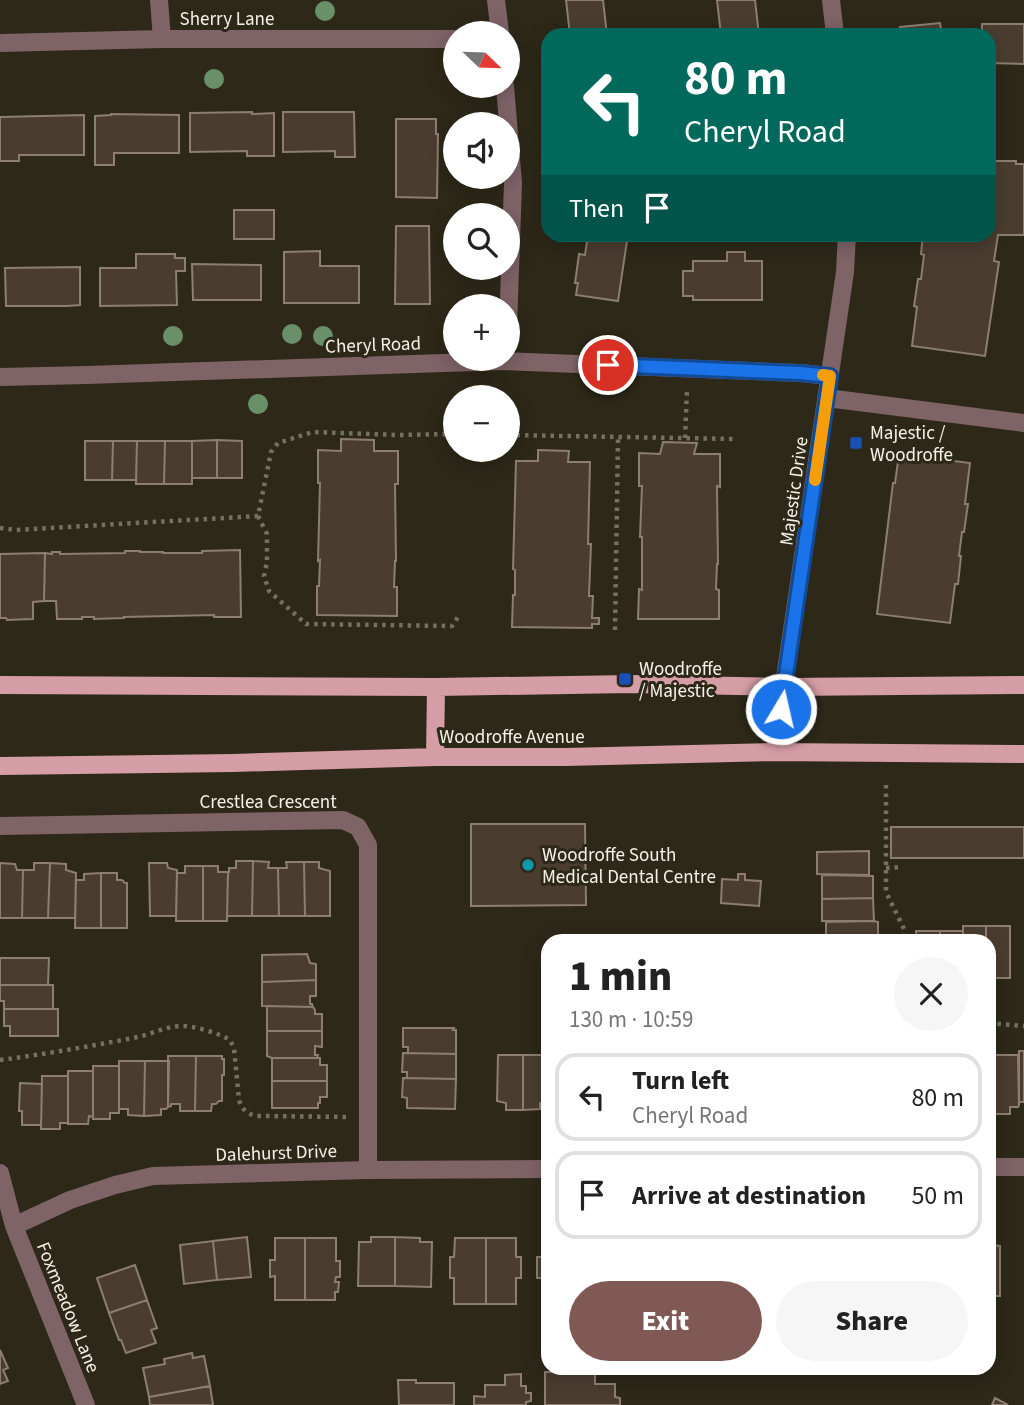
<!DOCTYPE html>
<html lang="en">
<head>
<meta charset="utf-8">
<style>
  :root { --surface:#fff; --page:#f6f6f6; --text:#222; --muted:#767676; --line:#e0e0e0; --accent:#815954 }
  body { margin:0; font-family:"Source Sans 3",sans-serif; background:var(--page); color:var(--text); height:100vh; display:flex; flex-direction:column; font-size:26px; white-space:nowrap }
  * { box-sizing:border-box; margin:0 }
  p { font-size:23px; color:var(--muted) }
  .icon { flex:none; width:38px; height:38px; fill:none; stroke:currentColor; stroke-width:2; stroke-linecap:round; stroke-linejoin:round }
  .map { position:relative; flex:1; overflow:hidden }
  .sheet { position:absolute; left:541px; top:934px; width:455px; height:441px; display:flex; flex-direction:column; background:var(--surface); border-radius:21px; box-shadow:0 4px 18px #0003 }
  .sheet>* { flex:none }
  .guide { position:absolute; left:541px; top:28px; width:455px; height:214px; border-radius:21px; box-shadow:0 4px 18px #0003; background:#00695c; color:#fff; overflow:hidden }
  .needle { width:46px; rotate:113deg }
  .fabs { position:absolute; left:443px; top:21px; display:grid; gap:14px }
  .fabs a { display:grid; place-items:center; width:77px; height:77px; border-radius:50%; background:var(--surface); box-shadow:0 4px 18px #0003; font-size:35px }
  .pin { position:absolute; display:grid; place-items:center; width:60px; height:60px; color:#fff; margin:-30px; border:4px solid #fff; border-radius:50%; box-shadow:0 2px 7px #0007 }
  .me { position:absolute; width:77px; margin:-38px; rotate:9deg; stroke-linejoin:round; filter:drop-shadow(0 0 5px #0008) }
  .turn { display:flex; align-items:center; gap:24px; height:147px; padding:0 28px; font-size:32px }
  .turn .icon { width:91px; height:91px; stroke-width:2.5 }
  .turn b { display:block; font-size:49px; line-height:60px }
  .then { display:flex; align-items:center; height:66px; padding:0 28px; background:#0003; gap:14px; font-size:26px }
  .round { display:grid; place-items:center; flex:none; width:74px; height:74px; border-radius:37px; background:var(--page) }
  .headline { display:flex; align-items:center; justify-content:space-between; height:119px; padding:0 28px }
  h1 { font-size:42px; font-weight:800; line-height:52px }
  .action { display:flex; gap:14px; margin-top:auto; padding:14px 28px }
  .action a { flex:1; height:80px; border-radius:42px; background:var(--accent); color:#fff; font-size:28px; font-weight:800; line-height:80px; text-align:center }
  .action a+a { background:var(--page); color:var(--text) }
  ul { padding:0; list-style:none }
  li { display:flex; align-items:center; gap:21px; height:88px; margin:0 14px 10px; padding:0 14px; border:4px solid var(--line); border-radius:21px }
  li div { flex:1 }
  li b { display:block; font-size:26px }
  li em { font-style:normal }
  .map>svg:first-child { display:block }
  .building { fill:#4a3d30; stroke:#8d7e6f; stroke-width:2 }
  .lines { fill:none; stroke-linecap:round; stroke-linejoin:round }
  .path { stroke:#747062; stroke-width:4.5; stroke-dasharray:3.5 5; stroke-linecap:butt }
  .minor { stroke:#7e6367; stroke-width:18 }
  .major { stroke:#d59da5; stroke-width:18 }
  .tree { fill:#6a9069 }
  .route-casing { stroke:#114b97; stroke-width:18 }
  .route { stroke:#1a73e8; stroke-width:12 }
  .slow { stroke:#f59e0b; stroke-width:12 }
  .transit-dot { fill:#1a4fb4; stroke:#2d2818; stroke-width:2.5 }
  .culture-dot { fill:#0f9aa8; stroke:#2d2818; stroke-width:2.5 }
  .labels { text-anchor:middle; stroke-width:6; stroke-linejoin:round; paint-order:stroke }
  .street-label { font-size:19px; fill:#f4f1e7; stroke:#2d2818 }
  .poi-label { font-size:19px; fill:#f4f1e7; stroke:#2d2818; text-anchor:start }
</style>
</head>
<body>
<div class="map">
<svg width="1024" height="1405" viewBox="0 0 1024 1405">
  <rect width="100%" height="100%" fill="#2d2818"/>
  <path class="building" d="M566,0H603L607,35H570Z
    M717,0H755L759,35H721Z
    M940,23L942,35H901L900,27Z
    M982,24H1024V64L989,63V35H982Z
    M252,112V114L274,113V156H247V151L190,152V113Z
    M283,112H354L355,157H335V151L283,152Z
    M111,114L179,115V153H114V165H95V116L111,115Z
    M84,115V155H19V161H0V117Z
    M396,119H436V134H438L437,198L396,197Z
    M989,161H1016V164H1024V235H998L994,261L999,262L985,356L912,346L917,307L914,306L918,279H921L924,255L921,254L923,234H989Z
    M234,210H274V239H234Z
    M396,226H429L430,304H395Z
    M588,234H628L618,301L576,295L578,283H575L579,254L585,255Z
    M320,251V266H359V303H284V252Z
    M727,252H745V261H762V300H693V296H683V271H693V261H727Z
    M136,254H175V258H185V271H176L177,305L100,306V268H136Z
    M192,264L261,265V300H193Z
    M80,267V305L67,306H6L5,268Z
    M341,439L374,440V451H398V484H395L396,561H395L394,587H397V616L317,615V586H319L320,560L318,561L320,483H318V450L341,451Z
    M217,440V478H192V441Z
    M217,440L242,441V478H217Z
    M85,441H113L112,480H85Z
    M113,441H137L136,480H112Z
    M137,441H165L164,484H136Z
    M165,441H192V484H164Z
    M663,442L697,443L694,454H720V487L717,486L718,564H717L716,589L719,590V619H638L639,589L642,590V537H640L642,486H639V453L660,454Z
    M538,450L569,451L568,462H590L588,544H591L589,596H593L592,618H599V624H592V628L512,627L513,595H515V570L513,569L516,461H538Z
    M899,454L970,463L965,504H968L964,532H962L959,556H961L958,584H955L950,623L877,614L893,483H895Z
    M240,550L241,617H214V615L124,617V618L94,619V617H82V619H57L56,601H44L45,553L52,554V552H60V554L125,553V551H140V552H163V553H202V551Z
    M45,553L44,601L33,602V619L7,620L6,618H0V554Z
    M471,824H585L586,905L471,906Z
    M891,827H1024V858H891Z
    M869,851V875L817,874V852Z
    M236,861H253L252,916H227L228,872H229V868H236Z
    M253,861L269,862L268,868H278L279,916H252Z
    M286,862H304L305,916H279L278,868H287Z
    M304,862H319V868L330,871V916H305Z
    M0,863L15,864L17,870H23L22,918H0Z
    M34,863H50L48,918H22L23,870H34Z
    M50,863L66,864V870L76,873L75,918H48Z
    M149,863H167L168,868L177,870L176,916H150Z
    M185,866H203V921H176L177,873H185Z
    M203,866H218V872H228L227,921H203Z
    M101,873H117V880H122L125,883H127V928H101Z
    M101,873V928H75L76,880H84V874Z
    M738,874H745V880L761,881L759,906L721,903L722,879L738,880Z
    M822,875L873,876V898L822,899Z
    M873,898L874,921H822V899Z
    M874,921L878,922V942H826V922Z
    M963,926H986V942H963Z
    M986,926H1010V978H989V942H986Z
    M916,931H940V942H916Z
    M940,931H963V942H940Z
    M307,954L310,963L316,964V980L262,982V955Z
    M0,958H49L48,985H0Z
    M316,980V996H310V1004H312L313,1007L262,1006V982Z
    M0,985H53V1009H4V1001H0Z
    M267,1006L313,1007L315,1010V1014H322V1031H267Z
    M4,1009H58V1036H10V1026H4Z
    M403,1028H454L453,1030H456V1054L408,1053V1047H403Z
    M267,1031H322V1047L315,1046V1055H318L317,1058H272L267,1056Z
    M1019,1051H1024V1102H1019Z
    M403,1053L456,1054V1079L407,1078V1072H402Z
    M498,1055H523V1110H506V1103L497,1101Z
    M523,1055H548L546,1101L544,1103H540V1109L523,1110Z
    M995,1055H1018L1019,1105L1018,1107H1010V1114H995Z
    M168,1056H196L195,1111H180V1104H171V1106L168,1107Z
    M196,1056H222V1059H224V1075H222V1101H219L216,1104H212L211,1111H195Z
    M272,1058H320V1065H327V1081H272Z
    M119,1061H145L144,1116L128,1115V1109H119Z
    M145,1061H169L168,1107L166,1109H161V1115L144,1116Z
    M93,1066H119V1113H110V1119H93Z
    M68,1071H93V1117L89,1116L88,1124H68Z
    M42,1076H68V1123H60V1129H41Z
    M403,1078L456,1079L455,1109L407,1108V1098L402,1097Z
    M272,1081H327V1097H320V1103H318V1108H272Z
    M20,1083L42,1084L41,1125H22V1111H19Z
    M247,1237L251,1277L217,1280L213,1241Z
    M371,1237H395V1286H358L359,1242H371Z
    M395,1237L420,1238V1242H432L431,1287L395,1286Z
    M275,1238H305V1300H275V1276L270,1277V1260H275Z
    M305,1238H336V1261H340V1277H336L335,1282H339L338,1292H335V1300H305Z
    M455,1238H486V1304H454V1278H450V1257H454Z
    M486,1238H516V1257H521V1278H516V1304H486Z
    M542,1238H548V1304L542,1305V1278H537V1257H542Z
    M213,1241L217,1280L184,1284L180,1245Z
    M989,1245L1000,1246V1296H989Z
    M135,1265L147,1300L109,1313L97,1278Z
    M147,1300L157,1328L151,1330L156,1343L126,1353L121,1340H119L109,1313Z
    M0,1350L8,1368L3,1370L8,1381L0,1384Z
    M192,1353L193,1358L204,1356L210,1386L149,1397L143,1368L165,1364L164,1359Z
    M545,1372H595V1384H615V1397L620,1398V1405H545Z
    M521,1374V1386H526V1393H531V1401L526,1402V1405H474V1396L485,1397V1385H505V1375Z
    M398,1380H416V1383H454V1405H399Z
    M210,1386L213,1405H150L149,1397Z
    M995,1398L1008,1405H992Z"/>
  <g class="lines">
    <path class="path" d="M508,435L734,439
      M685,438L687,390
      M258,516L267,534V562L264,576L269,591L306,624L452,626L458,617
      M0,528L15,530L258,516L271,452L278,443L313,432L398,435L455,434
      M615,630L618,437
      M886,785V892L904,929V942
      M886,868L901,867
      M989,1023L1024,1026
      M0,1060C46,1054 92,1046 138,1037C151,1034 165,1027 179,1026C192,1025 219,1033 230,1040L234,1048L239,1100C242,1110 248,1115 259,1116L349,1117"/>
    <path class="minor" d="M159,0L162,39
      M496,0L500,33
      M831,0L835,35
      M0,43L162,39H455
      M505,86L513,183L508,327
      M0,377L87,375L503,361L800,373L830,376
      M827,398L1024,423
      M774,752L845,272L847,234
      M0,826L343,820L358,827L368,845V1170
      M989,1167H1024
      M0,1173L14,1226L86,1405
      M14,1226L70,1200L115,1185L153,1176L368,1170L548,1169"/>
    <path class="major" d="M0,685L436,687L631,684L784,687L1024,685
      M435,757L436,687
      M0,766L233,763L435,757H565L774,752L1024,754"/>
  </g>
  <g class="tree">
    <circle cx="325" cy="11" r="10"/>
    <circle cx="214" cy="79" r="10"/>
    <circle cx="292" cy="334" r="10"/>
    <circle cx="173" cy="336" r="10"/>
    <circle cx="323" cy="336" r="10"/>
    <circle cx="258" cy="404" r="10"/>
  </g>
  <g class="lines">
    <g class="route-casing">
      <path id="route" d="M608,365L800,373L830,376L781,709"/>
    </g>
    <use href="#route" class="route"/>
    <path class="slow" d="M815,480L830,376L823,375"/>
  </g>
  <g class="transit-dot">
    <rect x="849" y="436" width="14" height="14" rx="3.5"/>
    <rect x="618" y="672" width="14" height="14" rx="3.5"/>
  </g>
  <circle class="culture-dot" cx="528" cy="865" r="7"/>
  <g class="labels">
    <g class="street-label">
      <text x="227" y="25">Sherry Lane</text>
      <text transform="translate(373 344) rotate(-2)" y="7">Cheryl Road</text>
      <text transform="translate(793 491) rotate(-82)" y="7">Majestic Drive</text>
      <text x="512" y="743">Woodroffe Avenue</text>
      <text x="268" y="808">Crestlea Crescent</text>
      <text transform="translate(276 1152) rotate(-2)" y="7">Dalehurst Drive</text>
      <text transform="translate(69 1307) rotate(68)" y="7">Foxmeadow Lane</text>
    </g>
    <g class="poi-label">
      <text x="870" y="439">Majestic /<tspan x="870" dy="22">Woodroffe</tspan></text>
      <text x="639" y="675">Woodroffe<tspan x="639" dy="22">/ Majestic</tspan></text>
      <text x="542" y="861">Woodroffe South<tspan x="542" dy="22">Medical Dental Centre</tspan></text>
    </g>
  </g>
</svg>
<div class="fabs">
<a><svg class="needle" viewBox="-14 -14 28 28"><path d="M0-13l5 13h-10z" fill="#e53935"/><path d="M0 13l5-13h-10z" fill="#767676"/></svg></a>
<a><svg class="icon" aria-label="sound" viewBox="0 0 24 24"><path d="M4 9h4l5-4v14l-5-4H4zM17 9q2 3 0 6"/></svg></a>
<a><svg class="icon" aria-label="search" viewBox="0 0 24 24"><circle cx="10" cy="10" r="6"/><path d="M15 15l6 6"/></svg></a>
<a>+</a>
<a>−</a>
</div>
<div class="pin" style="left:608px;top:365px;background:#d93025"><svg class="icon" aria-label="arrive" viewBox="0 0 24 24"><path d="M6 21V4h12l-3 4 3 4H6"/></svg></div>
<svg class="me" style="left:781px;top:709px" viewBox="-20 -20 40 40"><circle r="17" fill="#1a73e8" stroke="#fff" stroke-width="3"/><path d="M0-11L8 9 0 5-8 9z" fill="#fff"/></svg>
<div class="guide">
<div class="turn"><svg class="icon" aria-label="left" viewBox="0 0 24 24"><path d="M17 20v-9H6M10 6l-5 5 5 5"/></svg><div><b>80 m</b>Cheryl Road</div></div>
<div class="then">Then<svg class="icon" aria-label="arrive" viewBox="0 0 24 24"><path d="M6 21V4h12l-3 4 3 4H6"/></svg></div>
</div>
<section class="sheet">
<div class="headline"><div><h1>1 min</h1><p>130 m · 10:59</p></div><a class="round"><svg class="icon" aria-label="close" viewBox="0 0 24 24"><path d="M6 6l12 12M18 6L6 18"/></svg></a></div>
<ul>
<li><svg class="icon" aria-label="left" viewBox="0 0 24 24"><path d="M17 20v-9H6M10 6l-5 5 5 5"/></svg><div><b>Turn left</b><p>Cheryl Road</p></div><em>80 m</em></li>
<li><svg class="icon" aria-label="arrive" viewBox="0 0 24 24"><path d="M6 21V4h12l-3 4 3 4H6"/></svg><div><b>Arrive at destination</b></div><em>50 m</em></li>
</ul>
<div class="action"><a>Exit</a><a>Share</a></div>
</section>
</div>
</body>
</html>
